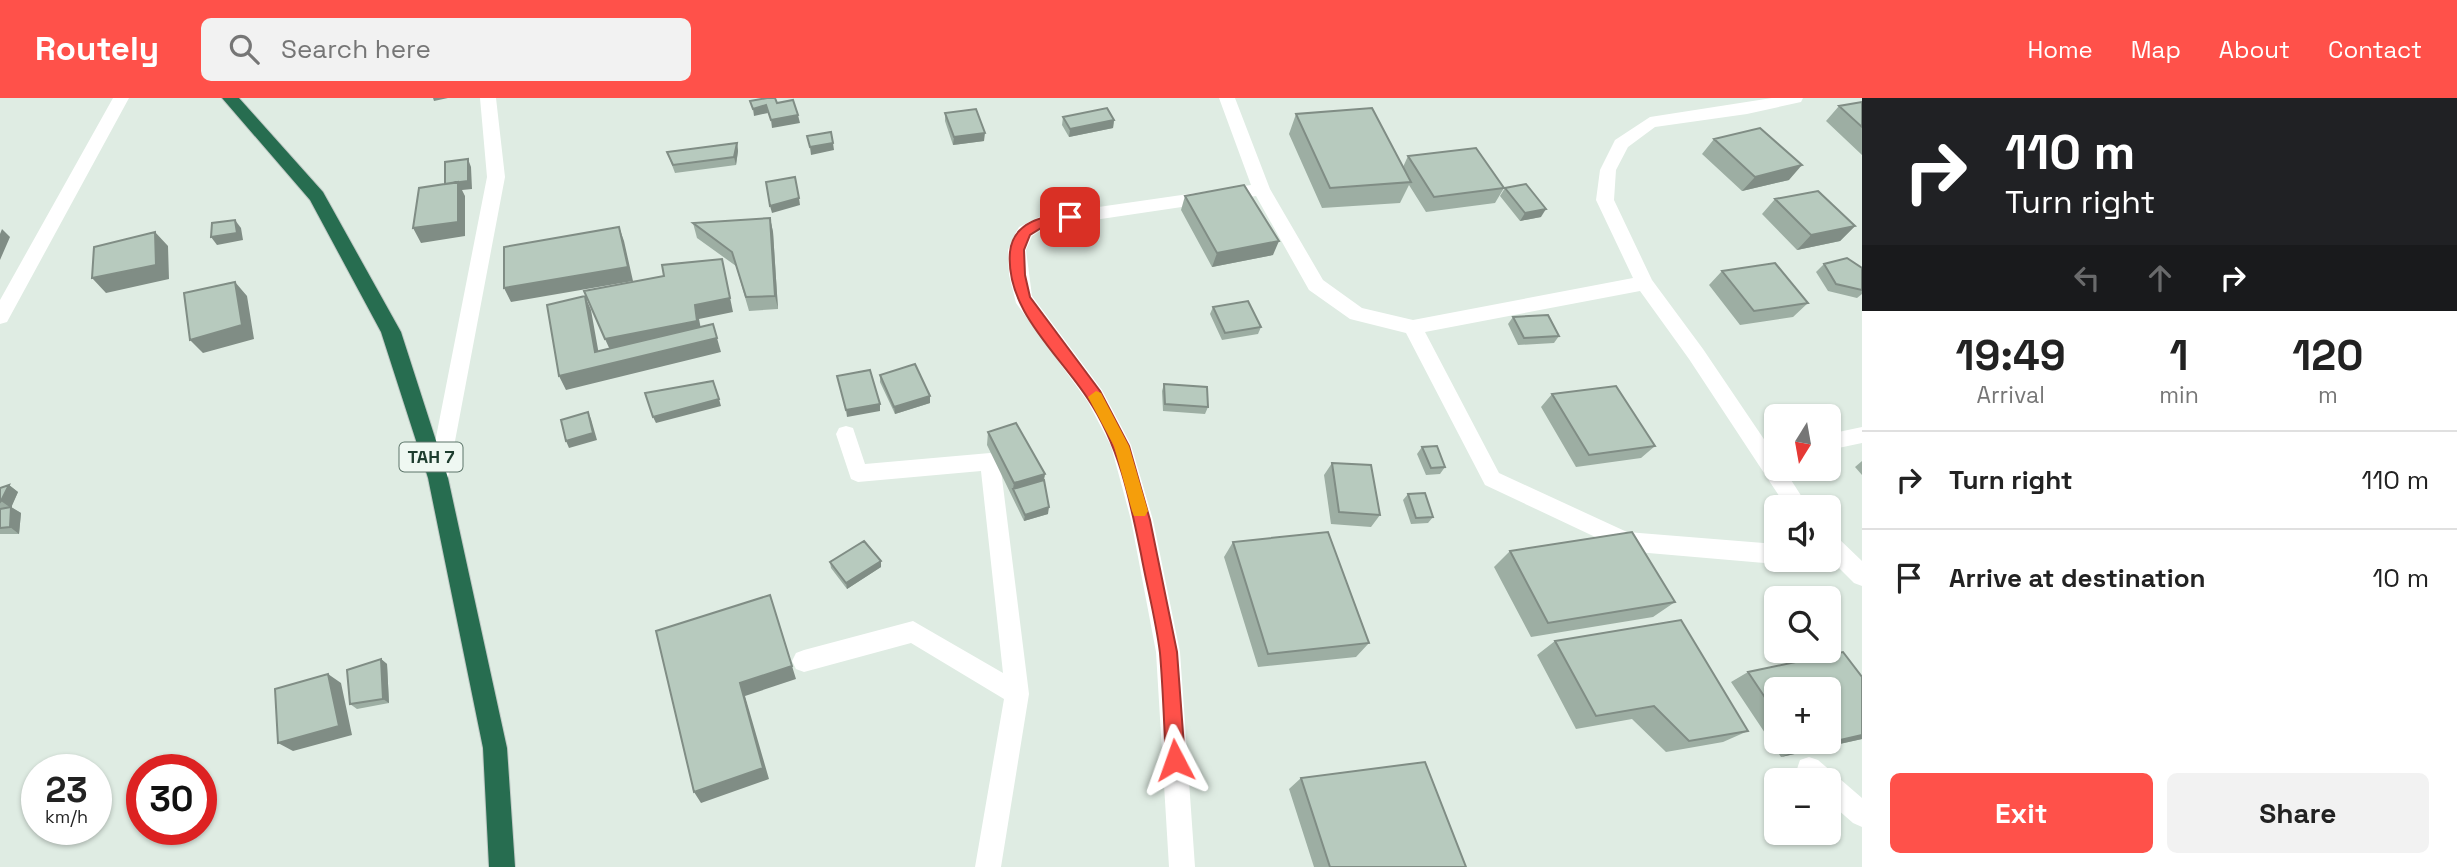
<!DOCTYPE html>
<html lang="en">
<head>
<meta charset="utf-8">
<style>
  :root { --surface:#fff; --page:#f2f2f2; --text:#222; --muted:#767676; --line:#e0e0e0; --accent:#ff514a }
  body { margin:0; font-family:"Space Grotesk",sans-serif; background:var(--page); color:var(--text); height:100vh; display:flex; flex-direction:column; font-size:26px; white-space:nowrap }
  * { box-sizing:border-box; margin:0 }
  p { font-size:23px; color:var(--muted) }
  .icon { flex:none; width:38px; height:38px; fill:none; stroke:currentColor; stroke-width:2; stroke-linecap:round; stroke-linejoin:round }
  .map { position:relative; flex:1; overflow:hidden }
  .panel { display:flex; flex-direction:column; background:var(--surface); width:595px }
  .panel>* { flex:none }
  .top-card { background:#202124; color:#fff; overflow:hidden }
  .needle { width:46px; rotate:191deg }
  .fabs { position:absolute; left:1764px; top:306px; display:grid; gap:14px }
  .fabs a { display:grid; place-items:center; width:77px; height:77px; border-radius:10px; background:var(--surface); box-shadow:0 2px 5px #0004; font-size:35px }
  .speed { position:absolute; left:21px; top:656px; display:flex; gap:14px; font-size:35px; font-weight:700; text-align:center }
  .speed>* { display:grid; place-content:center; width:91px; height:91px; border-radius:50%; background:var(--surface); box-shadow:0 2px 5px #0004; line-height:1 }
  .speed small { font-size:18px; font-weight:400 }
  .speed .limit { border:10px solid #d22; background:#fff; color:#111 }
  .pin { position:absolute; display:grid; place-items:center; width:60px; height:60px; color:#fff; margin:-30px; border-radius:14px; box-shadow:0 4px 10px #0006 }
  .me { position:absolute; width:77px; margin:-38px; rotate:356deg; stroke-linejoin:round; filter:drop-shadow(0 0 5px #0008) }
  .turn { display:flex; align-items:center; gap:24px; height:147px; padding:0 28px; font-size:32px }
  .turn .icon { width:91px; height:91px; stroke-width:2.5 }
  .turn b { display:block; font-size:49px; line-height:60px }
  .lanes { display:flex; align-items:center; height:66px; padding:0 28px; background:#0003; justify-content:center; gap:35px; direction:ltr }
  .lanes .off { opacity:.35 }
  .eta { display:flex; justify-content:space-evenly; align-items:center; height:119px; text-align:center }
  .eta b { font-size:42px; font-weight:800; line-height:49px }
  .cta { display:flex; gap:14px; margin-top:auto; padding:14px 28px }
  .cta a { flex:1; height:80px; border-radius:10px; background:var(--accent); color:#fff; font-size:28px; font-weight:800; line-height:80px; text-align:center }
  .cta a+a { background:var(--page); color:var(--text) }
  ul { padding:0; list-style:none }
  li { display:flex; align-items:center; gap:21px; height:98px; padding:0 28px; border-top:2px solid var(--line) }
  li div { flex:1 }
  li b { display:block; font-size:26px }
  li em { font-style:normal }
  header { display:flex; align-items:center; gap:42px; box-sizing:border-box; height:98px; padding:0 35px; background:var(--accent); color:#fff }
  header strong { font-size:33px }
  nav { display:flex; gap:38px; margin-inline-start:auto; font-size:24px }
  .search { width:490px; height:63px; background:var(--page); display:flex; align-items:center; gap:18px; box-sizing:border-box; padding:0 24px; border-radius:10px; color:var(--muted); font-size:26px }
  main { display:flex; flex:1; min-height:0 }
  .map>svg:first-child { display:block }
  .lines { fill:none; stroke-linecap:round; stroke-linejoin:round }
  .highway-casing { stroke:#c0c9c5; stroke-width:2 }
  .street { fill:#fff; fill-rule:evenodd }
  .highway { fill:#276d50; fill-rule:evenodd }
  .wall { fill:#9daea3; fill-rule:evenodd }
  .shaded-wall { fill:#808d85 }
  .building { fill:#b7cabe; stroke:#808d85; stroke-width:2 }
  .route { fill:#ff514a; stroke:#a63530; stroke-width:2 }
  .slow { fill:#f59e0b }
  .labels { text-anchor:middle; stroke-width:5; stroke-linejoin:round; paint-order:stroke }
  .shield { fill:#eff8f2; stroke:#5d756a; stroke-width:2 }
  .shield-label { font-size:18px; font-weight:bold; fill:#1e3d2f }
</style>
</head>
<body>
<header>
<strong>Routely</strong>
<div class="search"><svg class="icon" aria-label="search" viewBox="0 0 24 24"><circle cx="10" cy="10" r="6"/><path d="M15 15l6 6"/></svg>Search here</div>
<nav><a>Home</a><a>Map</a><a>About</a><a>Contact</a></nav>
</header>
<main>
<div class="map">
<svg width="1862" height="769" viewBox="0 0 1862 769">
  <rect width="100%" height="100%" fill="#dfece3"/>
  <g class="lines">
    <g class="highway-casing">
      <path id="highway" d="M222,0H239L323,94L401,234L448,380L507,650L515,769H489L483,650L428,380L381,234L310,102Z"/>
    </g>
    <path class="street" d="M113,0H129L7,224L0,226V202Z
      M480,0H496L505,79L448,380L445,386L438,389L431,386L428,380L487,79Z
      M1219,0H1235L1270,91L1323,182L1362,210L1413,222L1633,180L1596,102L1600,72L1615,42L1650,19L1772,0H1803L1801,4L1747,16L1655,29L1628,49L1616,72L1614,102L1652,182L1703,251L1776,359V371H1784L1809,410H1787L1689,261L1640,193L1425,234L1499,375L1627,434L1776,446V462L1784,463L1776,466L1625,453L1485,387L1406,235L1350,221L1309,192L1256,98L1047,129L1032,138L1026,152L1032,198L1102,292L1131,347L1153,422L1180,554L1195,769H1169L1156,554L1131,422L1111,348L1088,304L1016,205L1009,177L1008,152L1016,134L1019,129L1043,117L1251,87Z
      M846,328L853,330L865,366L990,355L997,358L1000,364L1029,596L1001,769H975L1004,601L911,545L804,574L796,571L792,563L796,555L804,552L913,523L1003,575L981,373L858,384L851,381L836,336L839,330Z
      M1862,329V345L1829,352V336Z
      M1829,436L1837,439L1862,463V488L1854,485L1829,460Z
      M1809,659L1818,662L1862,700V729L1853,725L1829,704V682H1804L1797,671L1800,662Z"/>
    <use href="#highway" class="highway"/>
  </g>
  <path class="wall" d="M1862,4V57L1826,23L1839,8Z
    M945,15L984,43L953,47L945,23Z
    M1296,16L1403,69L1408,58L1504,90L1495,105L1426,114L1409,87L1400,105L1322,110L1289,36Z
    M1063,19L1114,22L1113,30L1069,39L1062,27Z
    M1714,41L1789,82L1742,93L1702,56Z
    M737,45L738,53L736,67L675,75L667,54Z
    M1505,90L1541,119L1520,123L1500,98Z
    M1185,98L1273,157L1212,169L1181,112Z
    M1775,101L1855,128L1840,143L1797,152L1762,116Z
    M770,120L773,134L778,211L749,213L736,168L697,140L693,125Z
    M1824,166L1862,170V196L1857,200L1828,193L1816,174Z
    M1722,173L1808,205L1793,219L1740,227L1709,187Z
    M1213,209L1261,229L1258,236L1222,242L1210,216Z
    M1513,219L1559,238L1554,245L1518,247L1508,226Z
    M880,277L930,305L895,316L880,284Z
    M1164,286L1208,309L1205,316L1163,313L1162,293Z
    M1552,296L1655,348L1641,360L1576,369L1541,309Z
    M988,334L1045,376L1044,382L1048,416L1024,423L987,347Z
    M1422,349L1445,369L1440,376L1426,377L1417,356Z
    M1862,363V377L1855,369Z
    M1332,365L1380,417L1371,429L1331,426L1324,377Z
    M9,387L18,394L11,409L21,415L19,436H0V390Z
    M1408,396L1433,419L1428,425L1411,426L1403,402Z
    M1233,444L1369,545L1356,559L1258,569L1224,459Z
    M1510,453L1675,504L1653,519L1531,539L1494,469Z
    M830,464L881,469L847,491L831,470Z
    M1555,543L1748,633L1723,644L1666,654L1632,621L1576,631L1537,557Z
    M381,561L387,566L389,605L357,611L350,606Z
    M1748,574L1862,641L1781,659L1731,584ZM1776,592L1829,644H1776Z
    M1301,680L1466,769H1314L1289,691Z"/>
  <path class="shaded-wall" d="M433,0H448L434,3Z
    M766,7L768,15L754,18L753,11Z
    M798,17L800,25L772,30L771,22Z
    M1114,22L1113,30L1069,39L1070,31Z
    M985,35L984,43L953,47L954,39Z
    M737,45L738,53L736,67L734,59Z
    M833,45L834,52L811,57L810,49Z
    M468,61L471,69L472,91L462,92L465,98V138L421,145L413,130Z
    M1802,67L1789,82L1742,93L1755,79Z
    M799,100L800,107L772,115L770,108Z
    M1546,111L1541,119L1520,123L1525,115Z
    M770,120L773,134L778,211L775,198Z
    M235,122L241,130L243,142L217,147L211,139Z
    M1855,128L1840,143L1797,152L1811,137Z
    M619,129L624,143L633,183L511,204L504,190Z
    M2,131L10,139L0,162V136Z
    M155,134L168,148L169,181L106,195L92,180Z
    M1279,143L1273,157L1212,169L1217,155Z
    M722,161L733,214L699,221L702,236L611,254L605,241L695,207Z
    M235,184L247,198L254,241L203,255L190,242Z
    M585,198L591,212L601,268L595,254Z
    M717,240L721,254L566,292L559,278Z
    M930,298V305L895,316L894,309Z
    M719,301L721,308L656,325L653,319Z
    M880,306V313L847,319L846,312Z
    M588,314L591,321L597,342L569,350L566,343Z
    M1045,376L1042,389L1013,391L1014,385Z
    M9,387L18,394L11,410L1,403Z
    M11,409L21,415L19,436L10,429Z
    M1049,409L1048,416L1024,423L1025,417Z
    M881,463V469L847,491L846,485Z
    M770,497L796,581L745,598L769,681L701,705L694,694Z
    M381,561L387,566L389,605L383,601Z
    M328,576L341,585L352,637L293,653L278,645Z
    M1862,637V641L1781,659L1801,651Z"/>
  <path class="building" d="M767,0H775L777,5L793,2L798,17L771,22L766,7L753,11L750,3Z
    M1862,4V29L1839,8Z
    M1107,10L1114,22L1070,31L1063,19Z
    M1372,10L1411,84L1330,90L1296,16Z
    M976,11L985,35L954,39L945,15Z
    M1760,30L1802,67L1755,79L1714,41Z
    M831,34L833,45L810,49L807,38Z
    M737,45L734,59L673,67L667,54Z
    M1476,50L1504,90L1434,99L1408,58Z
    M468,61V83L445,86V64Z
    M795,79L799,100L770,108L766,84Z
    M458,84V124L413,130L419,90Z
    M1526,86L1546,111L1525,115L1505,90Z
    M1244,87L1279,143L1217,155L1185,98Z
    M1818,93L1855,128L1811,137L1775,101Z
    M770,120L775,198L746,199L732,154L693,125Z
    M235,122L237,135L211,139L212,125Z
    M619,129L628,169L504,190V149Z
    M155,134L156,167L92,180L94,149Z
    M1847,160L1862,170V192L1836,186L1824,166Z
    M722,161L730,200L695,207L697,223L605,241L584,193L664,178L662,167Z
    M1775,165L1808,205L1754,213L1722,173Z
    M235,184L242,227L190,242L184,195Z
    M585,198L595,254L713,226L717,240L559,278L547,207Z
    M1248,203L1261,229L1225,235L1213,209Z
    M1548,217L1559,238L1524,240L1513,219Z
    M915,266L930,298L894,309L880,277Z
    M870,272L880,306L846,312L837,278Z
    M713,283L719,301L653,319L645,295Z
    M1164,286L1207,289L1208,309L1165,306Z
    M1616,288L1655,348L1589,357L1552,296Z
    M588,314L593,335L566,343L561,322Z
    M1016,325L1045,376L1014,385L988,334Z
    M1437,348L1445,369L1431,370L1422,349Z
    M1332,365L1371,367L1380,417L1339,414Z
    M1044,382L1049,409L1025,417L1013,391Z
    M9,387L1,403L0,404V390Z
    M1425,395L1433,419L1416,420L1408,396Z
    M11,409L10,429L0,430V411Z
    M1328,434L1369,545L1268,556L1233,444Z
    M1632,434L1675,504L1548,525L1510,453Z
    M864,443L881,463L846,485L830,464Z
    M770,497L792,568L740,585L763,670L694,694L656,533Z
    M1681,522L1748,633L1689,643L1654,608L1596,618L1555,543Z
    M1843,554L1862,579V637L1801,651L1796,644H1829V592H1776V616L1748,574Z
    M381,561L383,601L350,606L347,572Z
    M328,576L339,628L278,645L275,591Z
    M1425,664L1466,769H1330L1301,680Z"/>
  <path class="route" d="M1070,114L1075,115V122L1046,127L1030,137L1024,152L1025,177L1030,199L1100,293L1129,348L1150,422L1177,554L1185,662L1182,668L1175,671L1169,668L1166,662C1164,626 1163,590 1160,555C1156,522 1147,489 1141,456C1130,402 1119,347 1088,301C1059,256 1005,212 1010,154C1013,123 1045,118 1070,114Z"/>
  <path class="slow" d="M1096,293L1101,295L1129,348L1148,413L1145,418H1134L1132,413L1114,348L1088,299Z"/>
  <g class="labels">
    <rect class="shield" x="399.5" y="344.5" width="63" height="29" rx="5"/>
    <g class="shield-label">
      <text x="431" y="365">TAH 7</text>
    </g>
  </g>
</svg>
<div class="fabs">
<a><svg class="needle" viewBox="-14 -14 28 28"><path d="M0-13l5 13h-10z" fill="#e53935"/><path d="M0 13l5-13h-10z" fill="#767676"/></svg></a>
<a><svg class="icon" aria-label="sound" viewBox="0 0 24 24"><path d="M4 9h4l5-4v14l-5-4H4zM17 9q2 3 0 6"/></svg></a>
<a><svg class="icon" aria-label="search" viewBox="0 0 24 24"><circle cx="10" cy="10" r="6"/><path d="M15 15l6 6"/></svg></a>
<a>+</a>
<a>−</a>
</div>
<div class="speed"><div>23<small>km/h</small></div><div class="limit">30</div></div>
<div class="pin" style="left:1070px;top:119px;background:#d93025"><svg class="icon" aria-label="arrive" viewBox="0 0 24 24"><path d="M6 21V4h12l-3 4 3 4H6"/></svg></div>
<svg class="me" style="left:1175px;top:662px" viewBox="-20 -20 40 40"><path d="M0-17L14 15 0 8-14 15z" fill="#ff514a" stroke="#fff" stroke-width="4"/></svg>
</div>
<section class="panel">
<div class="top-card">
<div class="turn"><svg class="icon" aria-label="right" viewBox="0 0 24 24"><path d="M7 20v-9h11M14 6l5 5-5 5"/></svg><div><b>110 m</b>Turn right</div></div>
<div class="lanes"><svg class="icon off" aria-label="left" viewBox="0 0 24 24"><path d="M17 20v-9H6M10 6l-5 5 5 5"/></svg><svg class="icon off" aria-label="ahead" viewBox="0 0 24 24"><path d="M12 20V5M6 11l6-6 6 6"/></svg><svg class="icon" aria-label="right" viewBox="0 0 24 24"><path d="M7 20v-9h11M14 6l5 5-5 5"/></svg></div>
</div>
<div class="eta">
<div><b>19:49</b><p>Arrival</p></div>
<div><b>1</b><p>min</p></div>
<div><b>120</b><p>m</p></div>
</div>
<ul>
<li><svg class="icon" aria-label="right" viewBox="0 0 24 24"><path d="M7 20v-9h11M14 6l5 5-5 5"/></svg><div><b>Turn right</b></div><em>110 m</em></li>
<li><svg class="icon" aria-label="arrive" viewBox="0 0 24 24"><path d="M6 21V4h12l-3 4 3 4H6"/></svg><div><b>Arrive at destination</b></div><em>10 m</em></li>
</ul>
<div class="cta"><a>Exit</a><a>Share</a></div>
</section>
</main>
</body>
</html>
